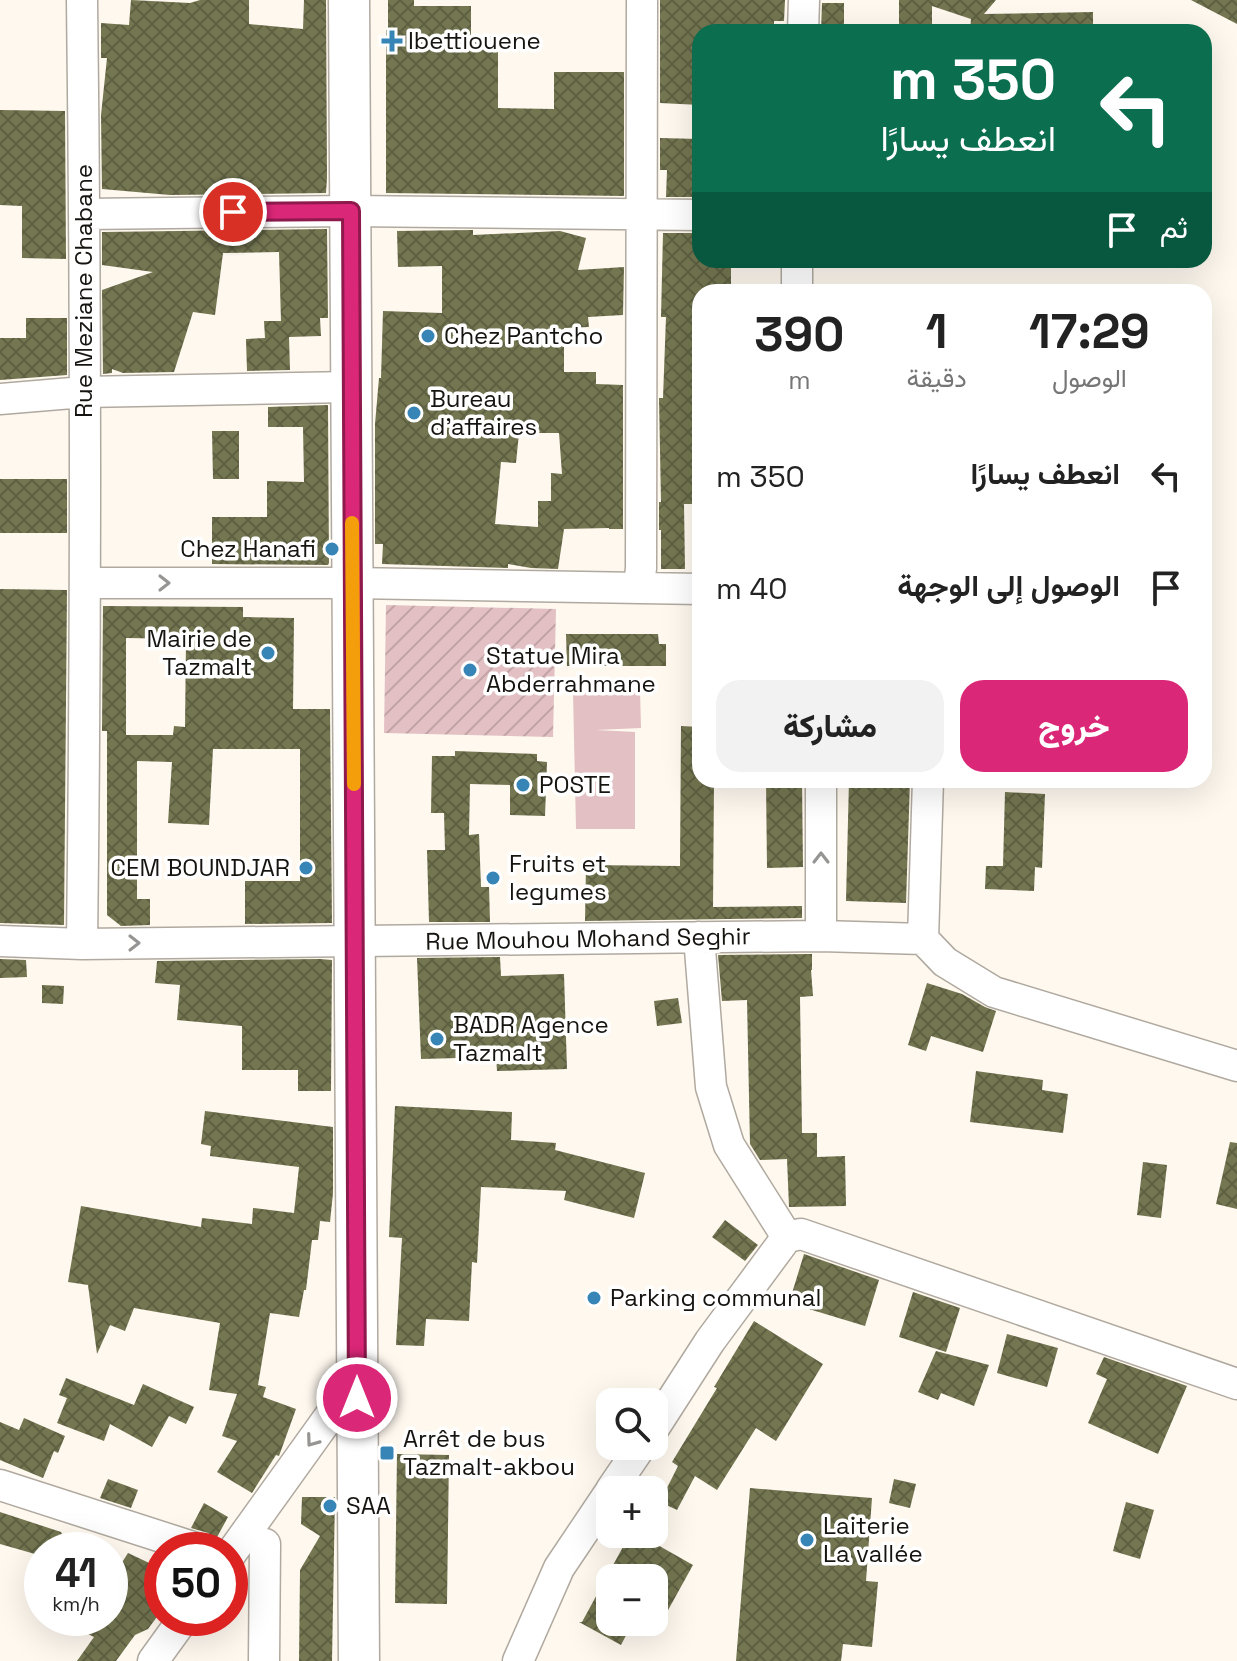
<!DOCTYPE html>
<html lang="ar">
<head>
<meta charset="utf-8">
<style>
  :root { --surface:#fff; --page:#f2f2f2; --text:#222; --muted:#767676; --accent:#db2777 }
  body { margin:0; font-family:"Space Grotesk",Vazirmatn,sans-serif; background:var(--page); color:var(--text); direction:rtl; height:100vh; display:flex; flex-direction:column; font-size:30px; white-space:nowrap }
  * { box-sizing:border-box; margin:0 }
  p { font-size:26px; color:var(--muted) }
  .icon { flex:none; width:44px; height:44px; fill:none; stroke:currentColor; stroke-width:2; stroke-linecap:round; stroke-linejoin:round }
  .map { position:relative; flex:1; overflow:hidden; direction:ltr }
  .panel { position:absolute; left:692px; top:284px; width:520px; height:504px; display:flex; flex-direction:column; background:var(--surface); border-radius:24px; box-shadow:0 8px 32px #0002; direction:rtl }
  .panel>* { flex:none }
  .banner { position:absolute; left:692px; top:24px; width:520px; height:244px; border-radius:24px; box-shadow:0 8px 32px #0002; direction:rtl; background:#0b6e4f; color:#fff; overflow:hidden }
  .buttons { position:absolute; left:596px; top:1388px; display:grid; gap:16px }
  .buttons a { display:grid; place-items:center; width:72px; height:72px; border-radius:16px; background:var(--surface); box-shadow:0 8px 32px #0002; font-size:40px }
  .speed { position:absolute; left:24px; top:1532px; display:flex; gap:16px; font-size:40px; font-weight:700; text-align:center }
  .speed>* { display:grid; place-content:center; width:104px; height:104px; border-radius:50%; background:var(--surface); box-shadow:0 8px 32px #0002; line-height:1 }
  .speed small { font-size:20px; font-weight:400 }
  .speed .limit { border:12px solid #d22; background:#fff; color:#111 }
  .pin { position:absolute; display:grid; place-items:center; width:68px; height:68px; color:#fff; margin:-34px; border:4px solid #fff; border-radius:50%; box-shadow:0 2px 8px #0007 }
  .me { position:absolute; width:88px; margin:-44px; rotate:0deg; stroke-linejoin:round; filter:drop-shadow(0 0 6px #0008) }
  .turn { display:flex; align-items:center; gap:28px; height:168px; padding:0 24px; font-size:36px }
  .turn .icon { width:104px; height:104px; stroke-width:2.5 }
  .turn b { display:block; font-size:56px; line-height:68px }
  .then { display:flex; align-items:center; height:76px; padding:0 24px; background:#0003; gap:16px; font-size:30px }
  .eta { display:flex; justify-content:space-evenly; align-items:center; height:136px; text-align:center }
  .eta b { font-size:48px; font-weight:800; line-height:56px }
  .primary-button { display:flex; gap:16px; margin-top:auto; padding:16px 24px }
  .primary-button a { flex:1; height:92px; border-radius:24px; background:var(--accent); color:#fff; font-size:32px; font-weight:800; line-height:92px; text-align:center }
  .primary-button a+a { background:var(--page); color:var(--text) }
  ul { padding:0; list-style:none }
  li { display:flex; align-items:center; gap:24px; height:112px; padding:0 24px }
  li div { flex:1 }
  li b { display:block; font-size:30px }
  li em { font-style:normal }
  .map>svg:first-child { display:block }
  .garden { fill:url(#garden-furrows) }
  .pitch { fill:#e3c0c3 }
  .building { fill:url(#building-cross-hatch); fill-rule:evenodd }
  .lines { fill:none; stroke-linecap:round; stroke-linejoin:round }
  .minor-casing { stroke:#b0a99f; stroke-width:33 }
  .major-casing { stroke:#b0a99f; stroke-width:43 }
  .minor { stroke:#fff; stroke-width:30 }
  .major { stroke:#fff; stroke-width:40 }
  .oneway { stroke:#969593 }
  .route-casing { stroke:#8e194d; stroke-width:20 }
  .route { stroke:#db2777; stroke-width:14 }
  .slow { stroke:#f59e0b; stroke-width:14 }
  .poi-dot { fill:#3784b7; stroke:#fff; stroke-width:3 }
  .labels { text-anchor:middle; stroke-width:7; stroke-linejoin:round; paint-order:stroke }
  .poi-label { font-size:24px; fill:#161410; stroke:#fff; text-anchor:start }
  .street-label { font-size:24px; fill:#161410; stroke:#fff }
</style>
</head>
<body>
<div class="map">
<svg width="1237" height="1661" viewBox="0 0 1237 1661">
  <defs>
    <pattern id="garden-furrows" width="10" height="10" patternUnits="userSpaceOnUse" patternTransform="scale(2)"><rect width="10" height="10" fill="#e3c0c3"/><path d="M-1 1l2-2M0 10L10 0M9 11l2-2" fill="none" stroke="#c2a4a6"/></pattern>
    <pattern id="building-cross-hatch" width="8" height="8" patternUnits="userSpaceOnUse" patternTransform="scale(2)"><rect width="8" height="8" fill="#747651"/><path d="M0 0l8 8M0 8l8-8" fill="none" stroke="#5e6042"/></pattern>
  </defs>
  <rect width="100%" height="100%" fill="#fef8ef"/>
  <path class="garden" d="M386,605L556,609L553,737L384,733Z"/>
  <path class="pitch" d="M640,690L641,728L596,730L635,732V829H576L573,692Z"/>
  <path class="building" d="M131,0L190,3L200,0H249V24L303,29L304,0H326L327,178L326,193L170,195L102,189L101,115L107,58H101V23L129,25Z
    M388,0H414V6H471V36H498V108L554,109V72H624V196L386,193V30H388Z
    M660,0H785L784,21H774V32H700V105L660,103Z
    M899,0H996L984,14L1093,12V32H970L971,19L932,6V32H899Z
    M1191,0H1237V24Z
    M822,3H844V32H821Z
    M0,110L65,111L66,259L22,258V206L0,205Z
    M660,138L700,139V197H666L667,170H660Z
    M327,229L328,318H320L321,336L289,337L290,370L247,371L246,339L265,338L264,321H281L279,252L223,253L215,315L193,312L174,372L123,373L112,369V373L103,374L102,290L153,272L102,265V232Z
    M473,230V235L560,231L586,238L578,270L624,267L623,315L588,317L589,327L564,328V372H596V384L623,385V529H609V528L564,529L558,569L531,568L508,564V568L382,564L383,544H375V424L379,378H381L383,311L442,313V266L398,267L397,231ZM519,433H559L562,474L551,473V501H538V527L495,524L501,462L516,463Z
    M663,233H700V260H731V292H700V504H684L685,569H661V530H659V502H661L659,398H663L666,317H661Z
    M26,318H67V375L0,380V338H26Z
    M328,405L329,563L328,565L212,564V517H267V481L304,482L303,427H268V407Z
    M212,431H239V479H213Z
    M0,479H67V533H0Z
    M0,589L67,590L64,925L0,923Z
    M103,606L243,607V617L294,618L293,709H330L332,923L245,924V881H300V749H213L209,825L168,823L172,762L137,761V899H150V925L121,926L107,915V731H102ZM126,638L186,639L185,727L174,726L173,735H126Z
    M566,634H658L659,644H666V666H567Z
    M681,726L700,727V780H714L713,907L802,906V918L585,921L586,865L680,866Z
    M455,751L537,754V761L547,762L545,816L510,815V785L470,784L469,835L479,834L481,887H489L490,922H429L427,850H445L444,813H431L432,756H455Z
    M766,780H802L803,867L767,868Z
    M849,780H910L906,903L846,901Z
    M1005,792L1045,794L1042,868L1035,867L1034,891L985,889L986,866H1003Z
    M812,954V970H811L813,996L800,997L802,1133H817V1157L845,1156L846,1206L789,1207L787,1159L760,1160L750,1144L747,1000L722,1001L718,955Z
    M500,957L501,976L564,974L567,1069L497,1071L496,1057L421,1059L417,958Z
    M0,959L26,960L27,977L0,978Z
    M320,959L332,960L331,1091H298V1070H242V1026L177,1020L180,985L155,983L157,961Z
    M927,983L962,994L985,1007L996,1011L983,1052L931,1036L926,1051L908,1045Z
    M42,985L64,986L63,1004L42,1003Z
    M678,998L682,1023L657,1026L654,1001Z
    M976,1071L1043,1080L1042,1090L1068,1094L1063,1133L970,1122Z
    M395,1106L512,1112L511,1140L556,1143L555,1150L645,1173L634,1218L564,1200L566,1191L481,1187L477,1263L472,1262L469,1321L426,1319L424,1346L396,1345L402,1238L389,1237Z
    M205,1111L333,1127V1193L330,1222L320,1221L318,1240H312L306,1290H304L299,1317L270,1313L258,1385L266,1387L263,1397L296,1409L279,1456L276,1455L252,1493L217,1472L237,1441L222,1436L237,1394L209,1390L220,1323L134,1308L125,1331L110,1325L97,1354L88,1285L68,1282L81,1206L201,1227L202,1218L252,1224L253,1208L294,1213L299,1167L210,1156L211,1146L201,1144Z
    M1230,1142L1237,1143V1209L1216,1204Z
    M1143,1162L1167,1165L1161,1218L1137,1215Z
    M725,1220L758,1245L745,1261L712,1237Z
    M804,1254L879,1280L865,1326L789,1303Z
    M913,1292L960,1308L946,1352L899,1337Z
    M754,1321L823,1364L776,1441L756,1428L717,1490L695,1476L677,1510L660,1502L678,1466L672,1462L717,1388L714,1387Z
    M1007,1334L1058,1348L1047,1387L997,1373Z
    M936,1351L989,1365L974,1406L941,1393L938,1400L918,1392Z
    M1104,1357L1187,1386L1158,1454L1088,1423L1107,1379L1096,1374Z
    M66,1378L134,1405L143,1384L194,1407L186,1424L169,1416L152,1447L110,1424L104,1441L57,1423L67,1398L59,1395Z
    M24,1418L65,1436L58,1453L54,1451L43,1478L0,1460V1422L19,1430Z
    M397,1454L449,1455L447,1604L395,1603Z
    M108,1479L138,1490L131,1508L100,1498Z
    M894,1479L916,1484L910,1508L889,1503Z
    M750,1488L872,1498L866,1581L878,1582L872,1647L843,1644L841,1661H736Z
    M302,1497H335L332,1661H299L300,1570L320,1536L301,1524Z
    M1126,1502L1154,1510L1140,1559L1113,1551Z
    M204,1503L228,1517L216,1539L208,1533L191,1528Z
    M0,1512L61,1532L69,1550H42V1556L0,1544Z
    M630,1534H650L647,1539L693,1565L667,1612L654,1605V1578H610V1622H633L621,1645L579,1622H582Z
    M128,1553L162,1569V1610L148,1629L135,1635L116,1661H77L94,1637L86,1633L92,1618H110V1596L122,1575L116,1572Z"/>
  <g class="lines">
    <g class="minor-casing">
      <path id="minor" d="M82,0C86,315 86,629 82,944
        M803,32L804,0
        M85,214L351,211L700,215
        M797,260V292
        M0,399L84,392L351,387
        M86,583H353L700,589
        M639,588L641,568L642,0
        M821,936V780
        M923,939L928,780
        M0,941L82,944L821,936L923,939L945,962L994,992L1237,1066
        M787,1237L801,1234L1237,1384
        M654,1428L710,1341L787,1237L729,1145L711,1087L699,937
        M0,1485L202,1550
        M611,1490L641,1446
        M230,1555L357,1378
        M153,1661L184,1618
        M264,1661L265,1544
        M518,1661L559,1568L610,1492"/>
    </g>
    <g class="major-casing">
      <path id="major" d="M349,0L359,1661"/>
    </g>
    <use href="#minor" class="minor"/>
    <use href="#major" class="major"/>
  </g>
  <defs><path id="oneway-chevron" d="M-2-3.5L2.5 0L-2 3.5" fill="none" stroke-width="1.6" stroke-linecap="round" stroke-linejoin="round" transform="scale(2)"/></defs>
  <g class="oneway">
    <use href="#oneway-chevron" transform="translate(164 583)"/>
    <use href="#oneway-chevron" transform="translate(821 858) rotate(-90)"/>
    <use href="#oneway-chevron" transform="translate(134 943)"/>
    <use href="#oneway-chevron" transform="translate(312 1441) rotate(126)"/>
  </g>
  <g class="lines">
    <g class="route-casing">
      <path id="route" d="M233,212L351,211L357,1398"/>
    </g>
    <use href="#route" class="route"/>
    <path class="slow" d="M352,523L354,784"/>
  </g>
  <g class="poi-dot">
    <path d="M388 29h8v8h8v8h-8v8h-8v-8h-8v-8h8z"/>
    <circle cx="428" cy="336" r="8"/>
    <circle cx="414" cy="413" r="8"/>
    <circle cx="332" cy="549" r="8"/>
    <circle cx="268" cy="653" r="8"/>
    <circle cx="470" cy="670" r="8"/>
    <circle cx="523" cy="785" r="8"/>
    <circle cx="306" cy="868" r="8"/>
    <circle cx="493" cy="878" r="8"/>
    <circle cx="437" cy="1039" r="8"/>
    <circle cx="594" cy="1298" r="8"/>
    <rect x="379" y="1445" width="16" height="16" rx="4"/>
    <circle cx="330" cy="1506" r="8"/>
    <circle cx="807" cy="1540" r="8"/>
  </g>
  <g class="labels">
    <g class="poi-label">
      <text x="408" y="49">Ibettiouene</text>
      <text x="444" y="344">Chez Pantcho</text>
      <text x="430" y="407">Bureau<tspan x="430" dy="28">d'affaires</tspan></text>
      <text x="316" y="557" text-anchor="end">Chez Hanafi</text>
      <text x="252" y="647" text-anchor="end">Mairie de<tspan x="252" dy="28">Tazmalt</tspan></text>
      <text x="486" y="664">Statue Mira<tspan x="486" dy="28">Abderrahmane</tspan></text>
      <text x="539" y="793">POSTE</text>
      <text x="509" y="872">Fruits et<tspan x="509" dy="28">legumes</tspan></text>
      <text x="290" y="876" text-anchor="end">CEM BOUNDJAR</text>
      <text x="453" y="1033">BADR Agence<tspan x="453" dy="28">Tazmalt</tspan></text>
      <text x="610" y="1306">Parking communal</text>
      <text x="403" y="1447">Arrêt de bus<tspan x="403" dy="28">Tazmalt-akbou</tspan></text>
      <text x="346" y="1514">SAA</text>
      <text x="823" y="1534">Laiterie<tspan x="823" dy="28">La vallée</tspan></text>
    </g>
    <g class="street-label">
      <text transform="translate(84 291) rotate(-90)" y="8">Rue Meziane Chabane</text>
      <text transform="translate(588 939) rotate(-1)" y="8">Rue Mouhou Mohand Seghir</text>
    </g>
  </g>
</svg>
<div class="buttons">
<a><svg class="icon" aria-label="search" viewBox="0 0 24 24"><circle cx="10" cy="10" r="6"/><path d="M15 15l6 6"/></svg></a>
<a>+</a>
<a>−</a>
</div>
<div class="speed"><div>41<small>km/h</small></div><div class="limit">50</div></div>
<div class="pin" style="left:233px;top:212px;background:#d93025"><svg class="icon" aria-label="arrive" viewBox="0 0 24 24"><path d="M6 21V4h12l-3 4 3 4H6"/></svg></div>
<svg class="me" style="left:357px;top:1398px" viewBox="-20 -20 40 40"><circle r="17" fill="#db2777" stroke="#fff" stroke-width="3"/><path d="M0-11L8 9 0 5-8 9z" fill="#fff"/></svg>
<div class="banner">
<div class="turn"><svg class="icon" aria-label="left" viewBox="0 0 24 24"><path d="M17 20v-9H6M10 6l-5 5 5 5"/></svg><div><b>350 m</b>انعطف يسارًا</div></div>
<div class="then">ثم<svg class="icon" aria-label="arrive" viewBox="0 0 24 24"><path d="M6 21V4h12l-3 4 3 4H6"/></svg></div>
</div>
<section class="panel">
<div class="eta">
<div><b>17:29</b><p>الوصول</p></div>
<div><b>1</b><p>دقيقة</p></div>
<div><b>390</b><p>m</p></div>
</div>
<ul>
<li><svg class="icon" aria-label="left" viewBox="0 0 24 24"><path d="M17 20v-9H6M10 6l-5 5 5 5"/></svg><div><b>انعطف يسارًا</b></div><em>350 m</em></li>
<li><svg class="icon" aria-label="arrive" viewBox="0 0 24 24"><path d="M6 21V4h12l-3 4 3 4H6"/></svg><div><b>الوصول إلى الوجهة</b></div><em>40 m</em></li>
</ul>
<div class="primary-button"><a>خروج</a><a>مشاركة</a></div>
</section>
</div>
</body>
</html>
